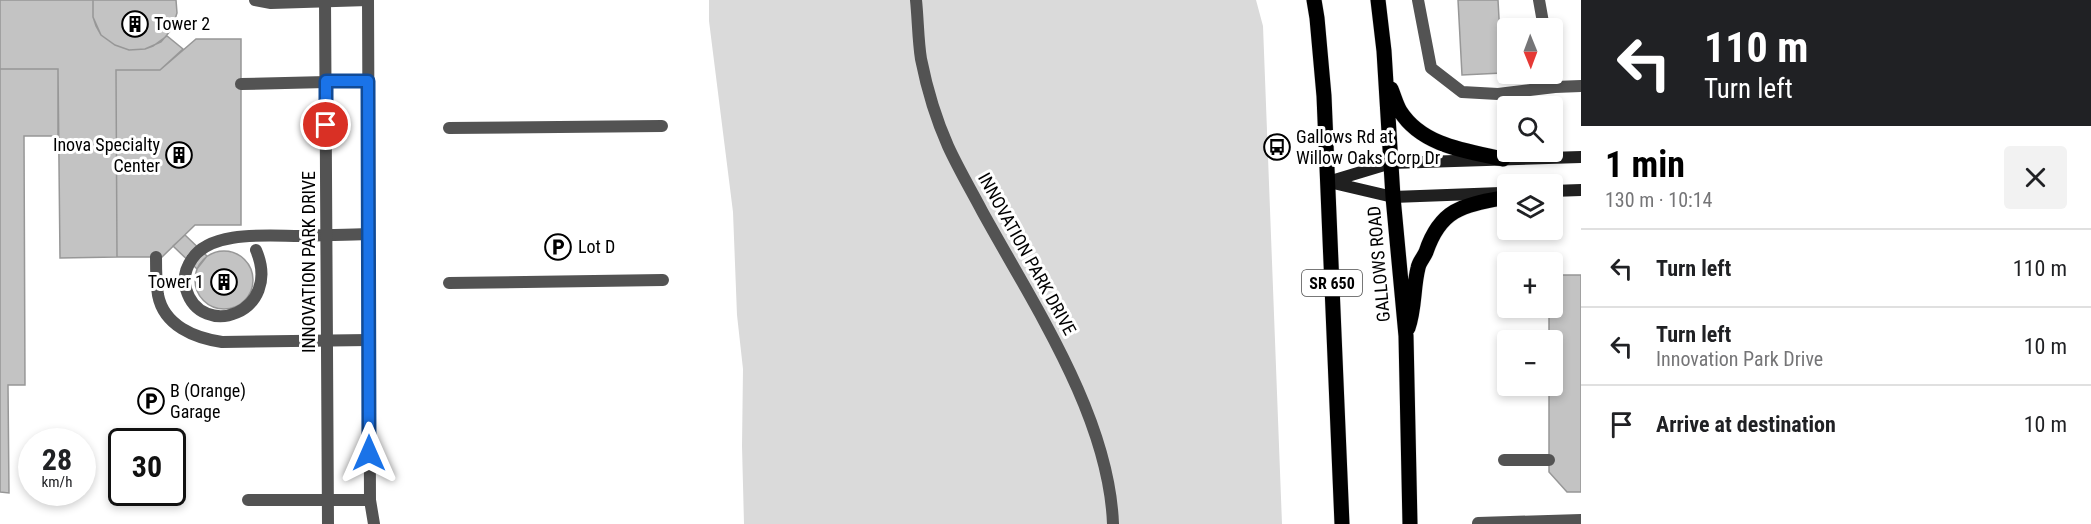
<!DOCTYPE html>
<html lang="en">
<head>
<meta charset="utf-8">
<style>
  :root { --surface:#fff; --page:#f2f2f2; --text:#202124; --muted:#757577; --line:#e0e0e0; --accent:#000 }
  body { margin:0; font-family:"Roboto Condensed",sans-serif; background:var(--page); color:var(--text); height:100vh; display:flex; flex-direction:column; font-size:22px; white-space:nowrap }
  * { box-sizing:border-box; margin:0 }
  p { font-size:20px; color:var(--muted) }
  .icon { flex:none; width:33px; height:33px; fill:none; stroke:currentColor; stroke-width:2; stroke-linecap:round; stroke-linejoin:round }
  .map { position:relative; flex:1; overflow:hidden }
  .side { display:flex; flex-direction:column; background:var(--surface); width:510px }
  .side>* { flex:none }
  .top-card { background:#202124; color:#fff; overflow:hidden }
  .needle { width:39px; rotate:179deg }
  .buttons { position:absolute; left:1497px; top:18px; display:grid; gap:12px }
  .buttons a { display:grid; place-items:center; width:66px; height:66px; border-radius:6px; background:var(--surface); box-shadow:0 3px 9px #0003; font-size:30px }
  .speed { position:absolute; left:18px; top:428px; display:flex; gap:12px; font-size:30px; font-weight:700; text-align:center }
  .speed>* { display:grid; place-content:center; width:78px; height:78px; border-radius:50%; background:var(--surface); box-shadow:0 3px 9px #0003; line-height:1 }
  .speed small { font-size:15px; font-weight:400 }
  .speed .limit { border:3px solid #111; border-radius:9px; background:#fff; color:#111 }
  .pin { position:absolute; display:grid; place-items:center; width:51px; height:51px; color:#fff; margin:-26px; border:3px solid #fff; border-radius:50%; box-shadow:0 2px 6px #0007 }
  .me { position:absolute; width:66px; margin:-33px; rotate:0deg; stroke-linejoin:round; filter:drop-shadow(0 0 4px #0008) }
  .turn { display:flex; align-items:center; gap:21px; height:126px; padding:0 24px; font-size:27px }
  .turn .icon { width:78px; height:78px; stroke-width:2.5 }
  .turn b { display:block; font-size:42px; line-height:51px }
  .round { display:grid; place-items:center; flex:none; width:63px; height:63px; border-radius:6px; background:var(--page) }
  .overview { display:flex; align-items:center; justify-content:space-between; height:102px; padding:0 24px }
  h1 { font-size:36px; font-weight:700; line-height:45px; color:var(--accent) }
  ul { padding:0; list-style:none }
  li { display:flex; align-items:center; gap:18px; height:78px; padding:0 24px; border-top:2px solid var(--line) }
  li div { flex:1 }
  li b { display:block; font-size:22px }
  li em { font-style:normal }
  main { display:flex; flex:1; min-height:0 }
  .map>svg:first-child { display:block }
  .green { fill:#dadada }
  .building { fill:#c3c3c3; stroke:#979797; stroke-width:1.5 }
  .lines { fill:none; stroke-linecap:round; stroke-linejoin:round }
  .primary-casing { stroke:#dbdbdb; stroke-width:16 }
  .lane { stroke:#535353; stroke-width:12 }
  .street { stroke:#535353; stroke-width:12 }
  .secondary { stroke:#202020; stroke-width:12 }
  .primary { stroke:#000; stroke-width:15 }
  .route-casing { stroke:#114b97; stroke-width:15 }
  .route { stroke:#1a73e8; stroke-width:10 }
  .labels { text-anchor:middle; stroke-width:6; stroke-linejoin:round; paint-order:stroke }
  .shield { fill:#fff; stroke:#4c4c4c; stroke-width:1.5 }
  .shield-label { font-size:16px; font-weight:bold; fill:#000 }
  .poi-label { font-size:18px; fill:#000; stroke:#fff; text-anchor:start }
  .street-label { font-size:18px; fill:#000; stroke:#fff }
</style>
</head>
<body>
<main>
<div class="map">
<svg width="1581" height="524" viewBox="0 0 1581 524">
  <rect width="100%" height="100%" fill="#fff"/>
  <path class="green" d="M709,0H1256L1263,26L1282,524H744L742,446L743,369L737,315L733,212L709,21Z"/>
  <path class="building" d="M0,0H93V17L96,26L101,35L115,45L129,50L145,49L153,46L167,36L183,49L160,70H116L117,257L60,258L58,69H0Z
    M93,0H176L177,13L172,29L161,42L145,49L129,50L115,45L101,35L93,17Z
    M1458,0H1498L1502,73L1462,75Z
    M196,39H241V225H195L162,257H117L116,70H160Z
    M0,69H58V136H24L25,385H8L9,493L0,492Z
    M185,235L207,256L197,269L173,246Z
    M195 280a29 29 0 1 1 58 0a29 29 0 1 1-58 0Z
    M1552,275H1581V492H1567L1549,472V386H1552V340H1549V308H1552Z"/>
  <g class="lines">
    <g class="primary-casing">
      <path id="primary" d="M1314,0L1317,18L1324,96L1342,524
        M1378,0L1384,51L1393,197L1406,336L1410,524
        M1391,89C1394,96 1396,104 1400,111C1422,146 1467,151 1503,159
        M1408,328C1415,308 1413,288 1418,268C1419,262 1424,257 1426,252C1441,207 1465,205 1508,197"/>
    </g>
    <path class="lane" d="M255,0L271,3L368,0
      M241,84L368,81
      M449,128L662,126
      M256,250C283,313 201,341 186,289C183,278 185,269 192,259C211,230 268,236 300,236C323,235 346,235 368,234
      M156,257C156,270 156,283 158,295C164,326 195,338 222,342L369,340
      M449,283L663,280
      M1504,460H1549
      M248,500H370
      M1478,523L1581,520"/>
    <path class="street" d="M325,0L328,524
      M368,0L370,500L374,524
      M916,0C918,19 918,40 921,59C927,89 936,119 948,146C958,168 971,190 982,211C1033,304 1109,416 1113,524
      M1418,0L1431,68L1462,92L1498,94L1555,87L1581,86
      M1539,0L1544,28
      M1552,74L1555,87"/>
    <path class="secondary" d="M1328,182L1391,163L1581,157
      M1329,182L1393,197L1501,193
      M1552,191L1581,190"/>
    <use href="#primary" class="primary"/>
  </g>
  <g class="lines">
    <g class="route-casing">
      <path id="route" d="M326,125V81H368L369,453"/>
    </g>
    <use href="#route" class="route"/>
  </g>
  <defs>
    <g id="building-ring" transform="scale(1.35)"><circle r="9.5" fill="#fff" stroke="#000" stroke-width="1.5"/><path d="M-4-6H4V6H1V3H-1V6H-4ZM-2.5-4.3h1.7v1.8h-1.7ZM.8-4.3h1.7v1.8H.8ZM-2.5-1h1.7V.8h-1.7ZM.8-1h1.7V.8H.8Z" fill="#000"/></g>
    <g id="bus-ring" transform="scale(1.35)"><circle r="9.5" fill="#fff" stroke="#000" stroke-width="1.5"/><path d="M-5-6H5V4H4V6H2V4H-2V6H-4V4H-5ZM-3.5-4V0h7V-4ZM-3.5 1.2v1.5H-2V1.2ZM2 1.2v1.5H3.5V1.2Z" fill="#000"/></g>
    <g id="parking-ring" transform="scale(1.35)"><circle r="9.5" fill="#fff" stroke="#000" stroke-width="1.5"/><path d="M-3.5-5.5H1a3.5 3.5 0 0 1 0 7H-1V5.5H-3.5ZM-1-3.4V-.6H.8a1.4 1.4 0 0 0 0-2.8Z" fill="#000"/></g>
  </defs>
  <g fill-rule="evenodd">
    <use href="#building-ring" x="135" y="24"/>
    <use href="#bus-ring" x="1277" y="147"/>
    <use href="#building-ring" x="179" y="155"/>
    <use href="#parking-ring" x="558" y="247"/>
    <use href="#building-ring" x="224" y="282"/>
    <use href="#parking-ring" x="151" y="401"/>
  </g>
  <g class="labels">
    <rect class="shield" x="1302" y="270" width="60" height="26" rx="4.5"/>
    <g class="shield-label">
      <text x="1332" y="289">SR 650</text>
    </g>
    <g class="poi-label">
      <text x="154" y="30">Tower 2</text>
      <text x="1296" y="143">Gallows Rd at<tspan x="1296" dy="21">Willow Oaks Corp Dr</tspan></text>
      <text x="160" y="151" text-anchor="end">Inova Specialty<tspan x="160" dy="21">Center</tspan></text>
      <text x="578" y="253">Lot D</text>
      <text x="204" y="288" text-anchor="end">Tower 1</text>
      <text x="170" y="397">B (Orange)<tspan x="170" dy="21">Garage</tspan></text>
    </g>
    <g class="street-label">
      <text transform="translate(1027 254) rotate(61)" y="6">INNOVATION PARK DRIVE</text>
      <text transform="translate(309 262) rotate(-90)" y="6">INNOVATION PARK DRIVE</text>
      <text transform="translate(1379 264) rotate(-95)" y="6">GALLOWS ROAD</text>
    </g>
  </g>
</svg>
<div class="buttons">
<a><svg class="needle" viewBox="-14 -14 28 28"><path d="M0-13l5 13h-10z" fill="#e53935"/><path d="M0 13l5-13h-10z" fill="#757577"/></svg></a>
<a><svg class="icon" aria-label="search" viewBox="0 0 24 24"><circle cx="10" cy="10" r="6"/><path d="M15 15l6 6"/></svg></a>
<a><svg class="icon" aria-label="layers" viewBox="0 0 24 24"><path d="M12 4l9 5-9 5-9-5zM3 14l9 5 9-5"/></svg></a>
<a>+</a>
<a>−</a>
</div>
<div class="speed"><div>28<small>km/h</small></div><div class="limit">30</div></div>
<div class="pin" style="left:326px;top:125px;background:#d93025"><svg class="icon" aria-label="arrive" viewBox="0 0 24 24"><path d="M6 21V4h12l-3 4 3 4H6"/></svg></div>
<svg class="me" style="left:369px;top:453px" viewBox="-20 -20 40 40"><path d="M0-17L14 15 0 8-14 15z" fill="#1a73e8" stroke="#fff" stroke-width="4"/></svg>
</div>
<section class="side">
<div class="top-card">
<div class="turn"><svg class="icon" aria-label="left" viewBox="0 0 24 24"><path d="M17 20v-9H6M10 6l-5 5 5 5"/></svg><div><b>110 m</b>Turn left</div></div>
</div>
<div class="overview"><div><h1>1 min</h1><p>130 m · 10:14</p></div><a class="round"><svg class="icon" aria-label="close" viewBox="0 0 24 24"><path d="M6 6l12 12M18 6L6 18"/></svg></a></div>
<ul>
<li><svg class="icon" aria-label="left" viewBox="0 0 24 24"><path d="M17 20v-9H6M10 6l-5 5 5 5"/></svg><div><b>Turn left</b></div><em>110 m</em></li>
<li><svg class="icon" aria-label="left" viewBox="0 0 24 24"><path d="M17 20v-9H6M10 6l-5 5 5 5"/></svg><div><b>Turn left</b><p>Innovation Park Drive</p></div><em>10 m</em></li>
<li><svg class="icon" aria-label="arrive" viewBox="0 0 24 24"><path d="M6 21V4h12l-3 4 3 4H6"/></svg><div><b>Arrive at destination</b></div><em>10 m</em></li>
</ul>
</section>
</main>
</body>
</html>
